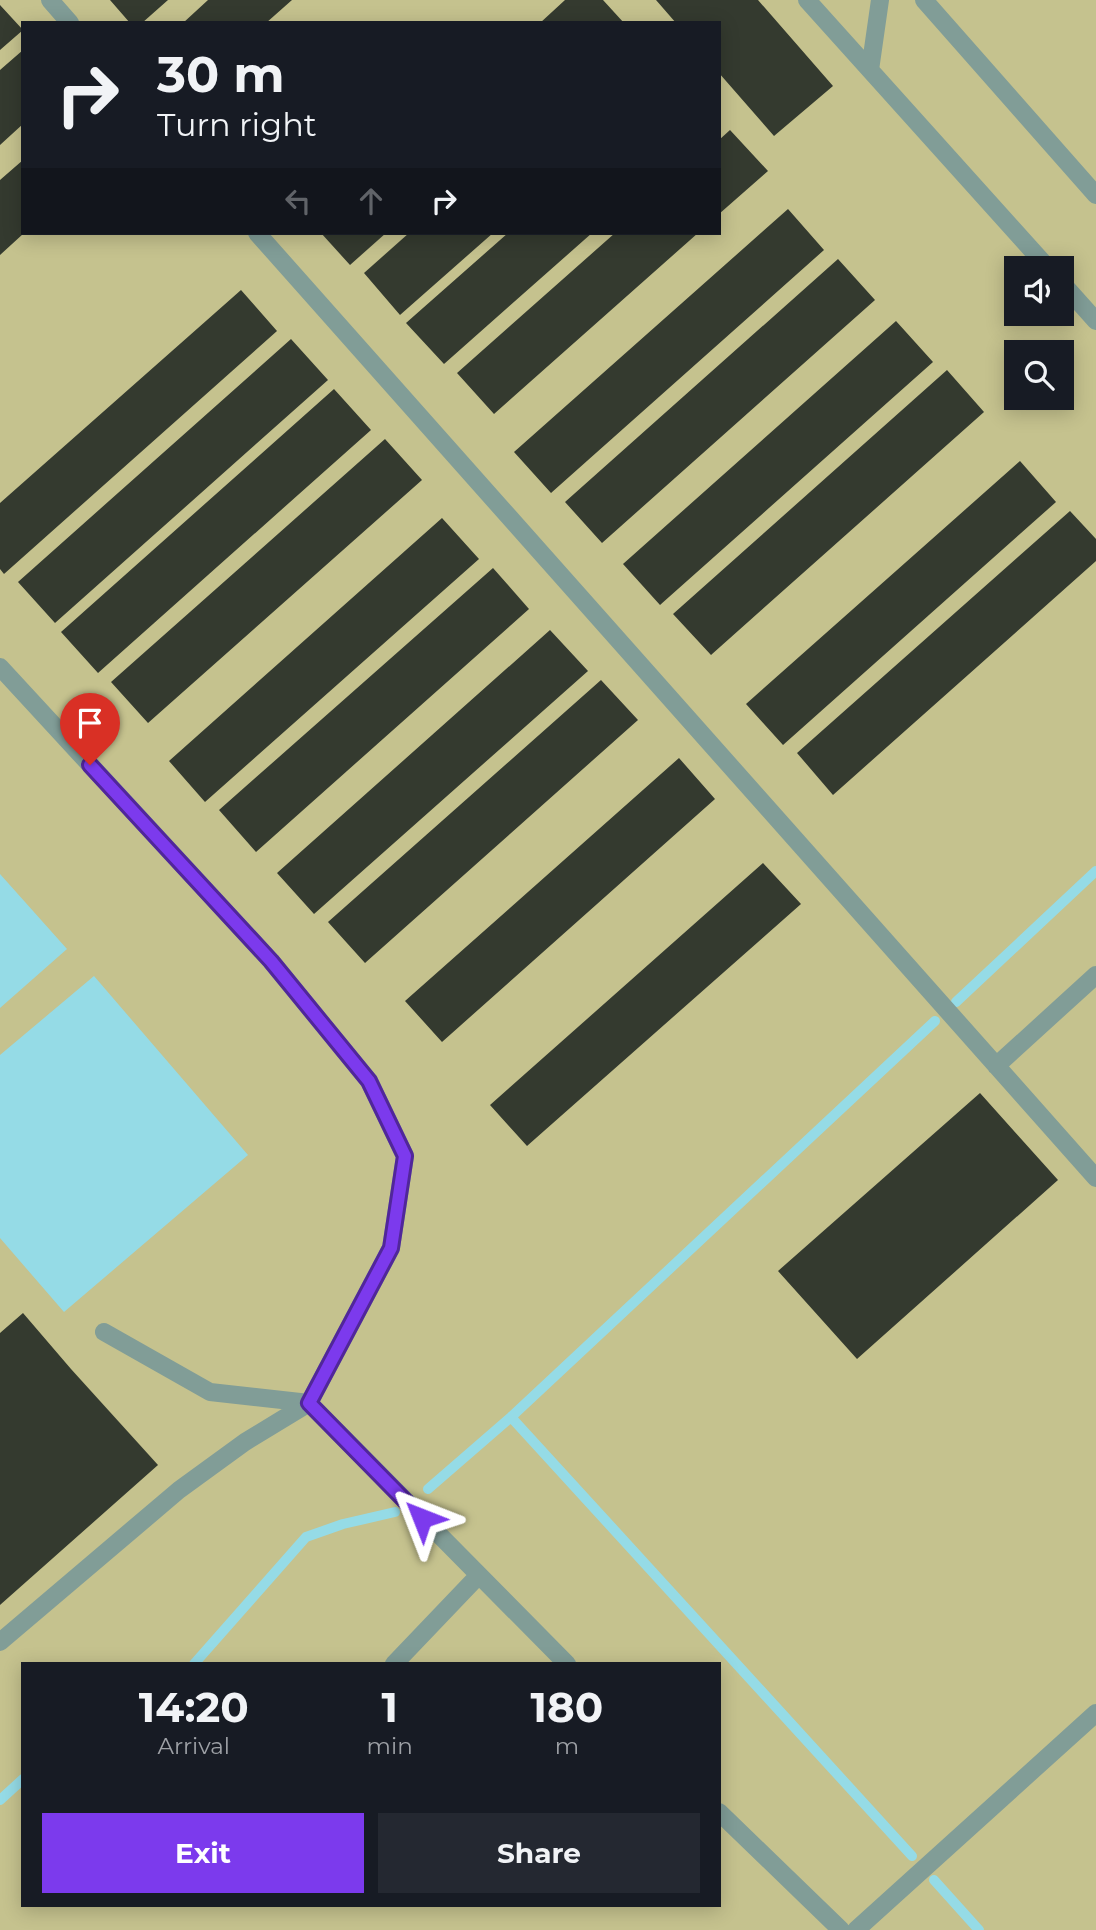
<!DOCTYPE html>
<html lang="en">
<head>
<meta charset="utf-8">
<style>
  :root { --surface:#171b24; --page:#242831; --text:#f1f3f6; --muted:#9ea1a6; --accent:#7c3aed }
  body { margin:0; font-family:Montserrat,sans-serif; background:var(--page); color:var(--text); height:100vh; display:flex; flex-direction:column; font-size:26px; white-space:nowrap }
  * { box-sizing:border-box; margin:0 }
  p { font-size:23px; color:var(--muted) }
  .icon { flex:none; width:38px; height:38px; fill:none; stroke:currentColor; stroke-width:2; stroke-linecap:round; stroke-linejoin:round }
  .map { position:relative; flex:1; overflow:hidden }
  .side { position:absolute; left:21px; top:1662px; width:700px; height:245px; display:flex; flex-direction:column; background:var(--surface); border-radius:0px; box-shadow:0 4px 18px #0003 }
  .side>* { flex:none }
  .hud { position:absolute; left:21px; top:21px; width:700px; height:214px; border-radius:0px; box-shadow:0 4px 18px #0003; background:#171b24; color:var(--text); overflow:hidden }
  .buttons { position:absolute; left:1004px; top:256px; display:grid; gap:14px }
  .buttons a { display:grid; place-items:center; width:70px; height:70px; border-radius:0px; background:var(--surface); box-shadow:0 4px 18px #0003; font-size:35px }
  .pin { position:absolute; display:grid; place-items:center; width:60px; height:60px; color:#fff; margin:-72px -30px; border-radius:50% 50% 50% 0; rotate:-45deg; box-shadow:0 0 7px #0007 }
  .pin .icon { rotate:45deg }
  .me { position:absolute; width:77px; margin:-38px; rotate:315deg; stroke-linejoin:round; filter:drop-shadow(0 0 5px #0008) }
  .turn { display:flex; align-items:center; gap:24px; height:147px; padding:0 21px; font-size:32px }
  .turn .icon { width:91px; height:91px; stroke-width:2.5 }
  .turn b { display:block; font-size:49px; line-height:60px }
  .lanes { display:flex; align-items:center; height:66px; padding:0 21px; background:#0003; justify-content:center; gap:35px; direction:ltr }
  .lanes .off { opacity:.35 }
  .eta { display:flex; justify-content:space-evenly; align-items:center; height:119px; text-align:center }
  .eta b { font-size:42px; font-weight:700; line-height:49px }
  .cta { display:flex; gap:14px; margin-top:auto; padding:14px 21px }
  .cta a { flex:1; height:80px; border-radius:0px; background:var(--accent); color:#fff; font-size:28px; font-weight:700; line-height:80px; text-align:center }
  .cta a+a { background:var(--page); color:var(--text) }
  .map>svg:first-child { display:block }
  .green { fill:#c5c28e; fill-rule:evenodd }
  .water { fill:#95dbe6 }
  .lines { fill:none; stroke-linecap:round; stroke-linejoin:round }
  .stream { stroke:#95dbe6; stroke-width:10 }
  .building { fill:#343a2f }
  .minor { stroke:#819d97; stroke-width:18 }
  .route-casing { stroke:#51269a; stroke-width:18 }
  .route { stroke:#7c3aed; stroke-width:12 }
</style>
</head>
<body>
<div class="map">
<svg width="1096" height="1930" viewBox="0 0 1096 1930">
  <rect width="100%" height="100%" fill="#d9e9de"/>
  <path class="green" d="M0,0H1096V1930H0ZM23,23H719V233H23ZM1017,268H1062V313H1017ZM1017,352H1062V397H1017ZM23,1664H719V1906H23Z"/>
  <path class="water" d="M0,874L67,949L0,1008Z
    M94,976L248,1155L64,1312L0,1238V1055Z"/>
  <g class="lines">
    <path class="stream" d="M956,1002L1096,871
      M511,1417L912,1856
      M428,1489L511,1417L935,1021
      M194,1664L306,1537L343,1524L395,1512
      M0,1800L23,1779
      M934,1880L979,1930"/>
  </g>
  <path class="building" d="M110,0H168L142,23H130Z
    M208,0H292L266,23H183Z
    M565,0H603L624,23H540Z
    M656,0H758L833,86L774,136L719,73V23H676Z
    M0,5L23,30L0,50Z
    M23,50V124L0,145V70Z
    M730,130L768,171L719,214V140Z
    M23,160V234L0,255V180Z
    M788,209L824,250L551,493L514,452Z
    M321,233H386L350,265Z
    M409,233H493L400,315L364,273Z
    M508,233H592L444,364L406,323Z
    M615,233H698L494,414L457,373Z
    M838,259L875,300L602,543L565,502Z
    M241,290L277,331L4,574L0,569V503Z
    M896,321L933,362L660,605L623,564Z
    M291,339L328,380L55,623L18,582Z
    M947,370L984,412L711,655L673,614Z
    M334,389L371,430L98,673L61,632Z
    M385,439L422,480L148,723L111,682Z
    M1020,461L1056,502L783,745L746,704Z
    M1070,511L1096,539V561L833,795L797,753Z
    M442,518L479,559L205,802L169,761Z
    M493,568L529,609L256,852L219,810Z
    M550,630L588,671L314,914L277,873Z
    M601,680L638,720L365,963L328,922Z
    M679,758L715,799L442,1042L405,1001Z
    M763,863L801,904L527,1146L490,1105Z
    M980,1093L1058,1180L857,1359L778,1271Z
    M23,1313L71,1369L158,1465L0,1605V1333Z"/>
  <g class="lines">
    <path class="minor" d="M50,0L70,23
      M807,0L1048,268
      M924,0L1096,195
      M870,70L880,0
      M257,233L1096,1178
      M1062,283L1096,321
      M0,667L271,961L369,1081L405,1156L391,1248L309,1403L245,1442L179,1490L0,1642
      M996,1066L1096,975
      M104,1332L210,1392L309,1403L567,1664
      M394,1664L479,1575
      M719,1812L841,1930
      M856,1930L1096,1713"/>
  </g>
  <g class="lines">
    <g class="route-casing">
      <path id="route" d="M90,765L271,961L369,1081L405,1156L391,1248L309,1403L422,1518"/>
    </g>
    <use href="#route" class="route"/>
  </g>
</svg>
<div class="buttons">
<a><svg class="icon" aria-label="sound" viewBox="0 0 24 24"><path d="M4 9h4l5-4v14l-5-4H4zM17 9q2 3 0 6"/></svg></a>
<a><svg class="icon" aria-label="search" viewBox="0 0 24 24"><circle cx="10" cy="10" r="6"/><path d="M15 15l6 6"/></svg></a>
</div>
<div class="pin" style="left:90px;top:765px;background:#d93025"><svg class="icon" aria-label="arrive" viewBox="0 0 24 24"><path d="M6 21V4h12l-3 4 3 4H6"/></svg></div>
<svg class="me" style="left:422px;top:1518px" viewBox="-20 -20 40 40"><path d="M0-17L14 15 0 8-14 15z" fill="#7c3aed" stroke="#fff" stroke-width="4"/></svg>
<div class="hud">
<div class="turn"><svg class="icon" aria-label="right" viewBox="0 0 24 24"><path d="M7 20v-9h11M14 6l5 5-5 5"/></svg><div><b>30 m</b>Turn right</div></div>
<div class="lanes"><svg class="icon off" aria-label="left" viewBox="0 0 24 24"><path d="M17 20v-9H6M10 6l-5 5 5 5"/></svg><svg class="icon off" aria-label="ahead" viewBox="0 0 24 24"><path d="M12 20V5M6 11l6-6 6 6"/></svg><svg class="icon" aria-label="right" viewBox="0 0 24 24"><path d="M7 20v-9h11M14 6l5 5-5 5"/></svg></div>
</div>
<section class="side">
<div class="eta">
<div><b>14:20</b><p>Arrival</p></div>
<div><b>1</b><p>min</p></div>
<div><b>180</b><p>m</p></div>
</div>
<div class="cta"><a>Exit</a><a>Share</a></div>
</section>
</div>
</body>
</html>
